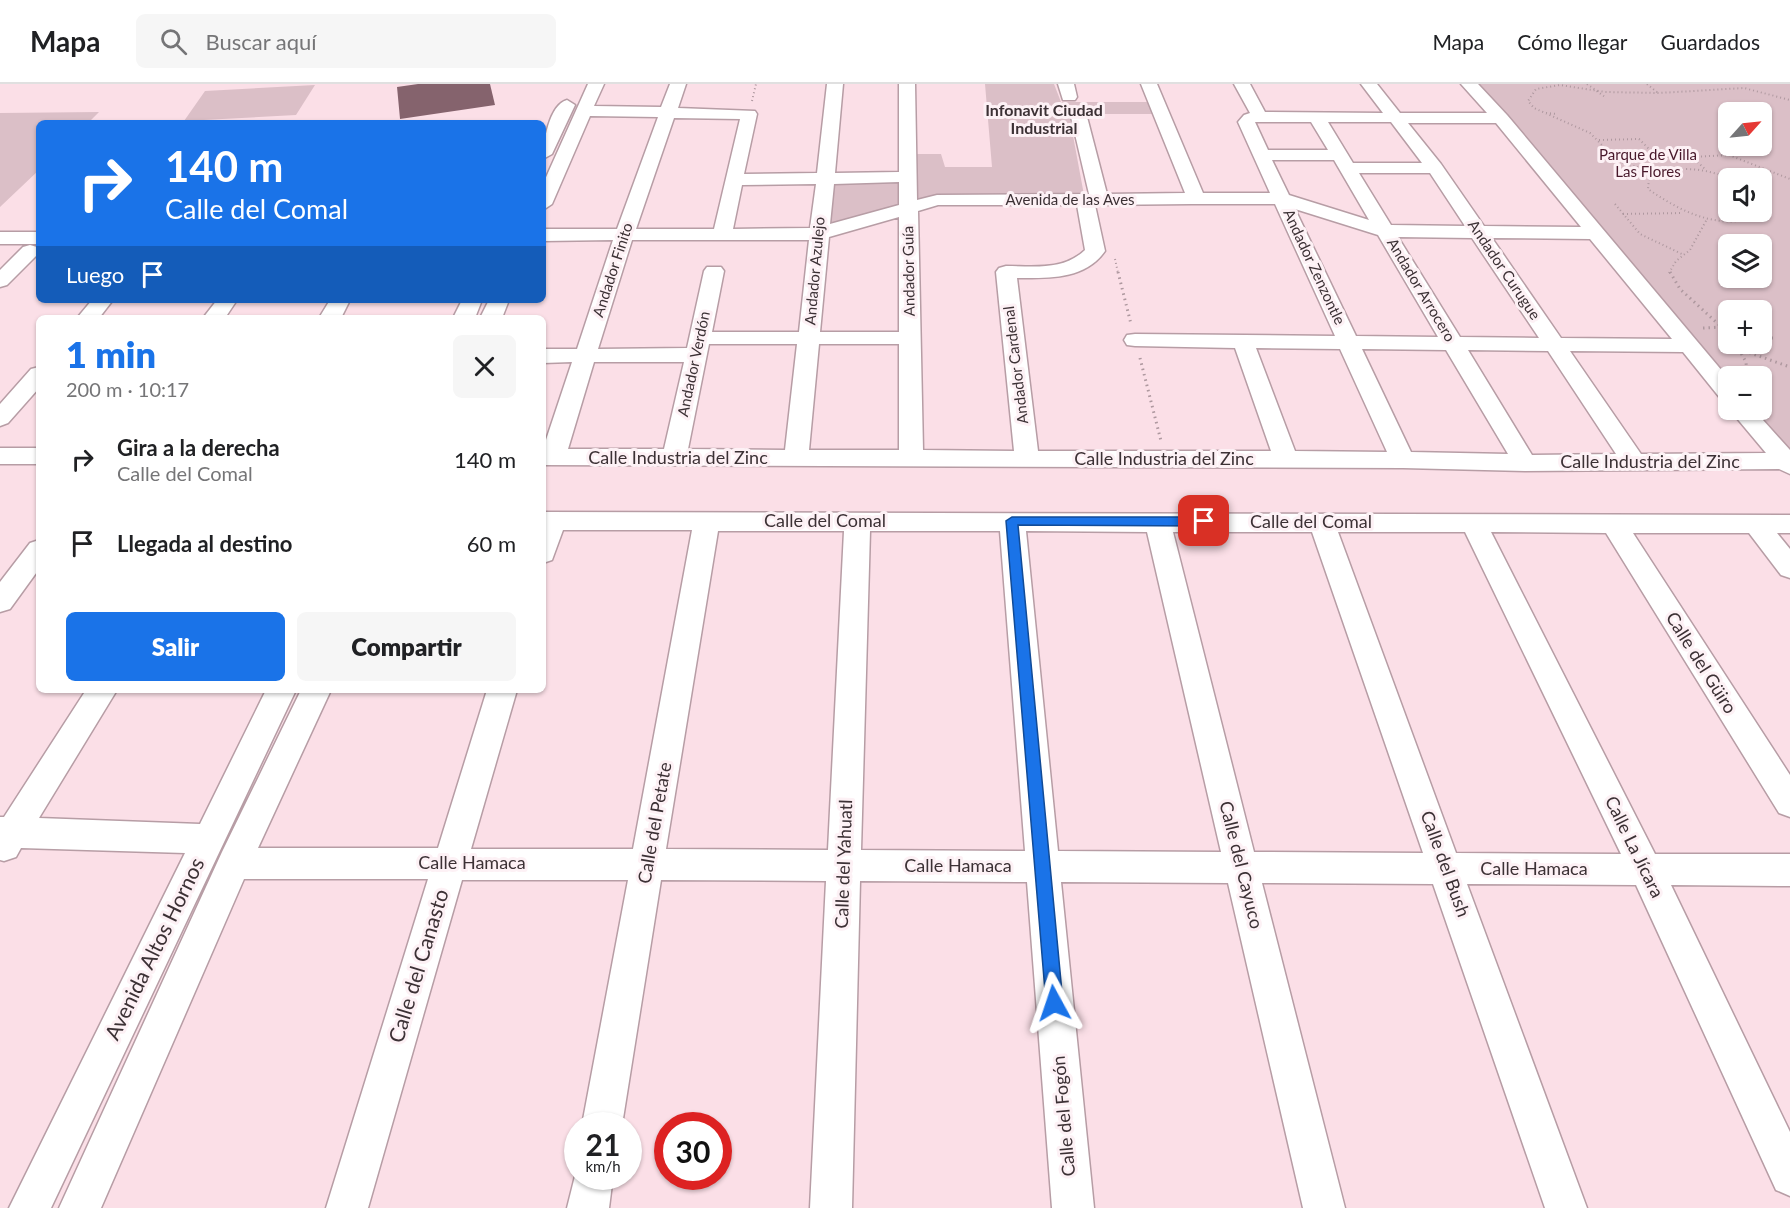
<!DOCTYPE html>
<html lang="es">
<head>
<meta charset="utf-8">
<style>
  :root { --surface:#fff; --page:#f6f6f6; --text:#202124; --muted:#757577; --line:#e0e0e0; --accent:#1a73e8 }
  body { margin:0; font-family:Lato,sans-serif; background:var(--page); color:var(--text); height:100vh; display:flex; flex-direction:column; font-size:22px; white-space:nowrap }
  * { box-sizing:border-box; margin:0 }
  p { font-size:20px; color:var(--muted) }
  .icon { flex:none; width:33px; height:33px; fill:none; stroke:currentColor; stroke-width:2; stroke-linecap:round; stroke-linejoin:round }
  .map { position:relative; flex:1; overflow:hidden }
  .drawer { position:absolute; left:36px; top:231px; width:510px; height:378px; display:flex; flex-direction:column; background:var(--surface); border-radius:9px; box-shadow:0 2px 4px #0004 }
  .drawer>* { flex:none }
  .hud { position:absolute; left:36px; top:36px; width:510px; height:183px; border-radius:9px; box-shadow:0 2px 4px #0004; background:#1a73e8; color:#fff; overflow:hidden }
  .needle { width:39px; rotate:63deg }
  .tools { position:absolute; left:1718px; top:18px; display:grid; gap:12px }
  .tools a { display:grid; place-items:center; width:54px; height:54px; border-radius:9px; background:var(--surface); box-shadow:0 2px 4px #0004; font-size:30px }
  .speed { position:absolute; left:564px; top:1028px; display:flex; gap:12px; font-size:30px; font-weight:700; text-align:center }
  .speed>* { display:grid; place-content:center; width:78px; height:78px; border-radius:50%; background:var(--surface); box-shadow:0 2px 4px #0004; line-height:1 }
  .speed small { font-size:15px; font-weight:400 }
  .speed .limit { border:9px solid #d22; background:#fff; color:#111 }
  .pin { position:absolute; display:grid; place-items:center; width:51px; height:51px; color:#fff; margin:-26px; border-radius:12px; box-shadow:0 3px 9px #0006 }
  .me { position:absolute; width:66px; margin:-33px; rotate:355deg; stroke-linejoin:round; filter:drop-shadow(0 0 4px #0008) }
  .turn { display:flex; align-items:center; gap:21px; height:126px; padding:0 30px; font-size:27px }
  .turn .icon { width:78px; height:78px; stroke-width:2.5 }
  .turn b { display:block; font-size:42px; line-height:51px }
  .then { display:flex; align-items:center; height:57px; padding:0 30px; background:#0003; gap:12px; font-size:22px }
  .round { display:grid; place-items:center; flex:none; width:63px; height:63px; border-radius:9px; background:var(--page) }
  .head { display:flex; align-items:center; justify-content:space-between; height:102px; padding:0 30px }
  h1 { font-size:36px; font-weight:800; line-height:45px; color:var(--accent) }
  .action { display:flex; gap:12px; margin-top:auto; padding:12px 30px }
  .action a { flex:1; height:69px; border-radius:9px; background:var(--accent); color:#fff; font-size:24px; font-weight:800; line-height:69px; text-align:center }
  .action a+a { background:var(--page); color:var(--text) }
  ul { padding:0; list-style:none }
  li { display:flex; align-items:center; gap:18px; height:84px; padding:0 30px }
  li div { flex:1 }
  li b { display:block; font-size:22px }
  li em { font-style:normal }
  header { display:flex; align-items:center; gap:36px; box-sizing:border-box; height:84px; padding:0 30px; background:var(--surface); border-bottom:2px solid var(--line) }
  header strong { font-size:28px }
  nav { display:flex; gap:33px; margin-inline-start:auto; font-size:21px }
  .search { width:420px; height:54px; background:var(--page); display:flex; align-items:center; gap:15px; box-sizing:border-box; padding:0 21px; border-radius:9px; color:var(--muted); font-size:22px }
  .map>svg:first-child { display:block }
  .green { fill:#dbbfc7; fill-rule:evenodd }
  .building { fill:#85636d }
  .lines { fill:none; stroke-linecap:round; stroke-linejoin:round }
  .minor-casing { stroke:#b79da5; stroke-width:3 }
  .path-far1 { stroke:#ae989f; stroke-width:2; stroke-dasharray:1 3; stroke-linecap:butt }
  .path { stroke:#ae989f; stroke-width:3; stroke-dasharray:1.5 4; stroke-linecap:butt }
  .minor { fill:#fff; fill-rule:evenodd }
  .route { fill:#1a73e8; stroke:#114b97; stroke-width:1.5 }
  .labels { text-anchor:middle; stroke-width:6; stroke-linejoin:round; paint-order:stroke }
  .far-park-label { font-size:15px; fill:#48182b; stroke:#fdf1f5 }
  .far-street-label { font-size:15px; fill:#3c3135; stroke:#fdf1f5 }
  .far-neighbourhood-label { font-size:16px; font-weight:bold; fill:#3c3135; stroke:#fdf1f5 }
  .street-label { font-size:18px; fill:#3c3135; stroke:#fdf1f5 }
  .near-street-label { font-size:21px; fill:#3c3135; stroke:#fdf1f5 }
</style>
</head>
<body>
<header>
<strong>Mapa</strong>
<div class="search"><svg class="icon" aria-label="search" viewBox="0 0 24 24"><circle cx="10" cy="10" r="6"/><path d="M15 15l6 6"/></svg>Buscar aquí</div>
<nav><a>Mapa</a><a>Cómo llegar</a><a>Guardados</a></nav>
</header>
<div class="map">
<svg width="1790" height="1124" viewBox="0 0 1790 1124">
  <rect width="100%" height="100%" fill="#fbdfe7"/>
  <path class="green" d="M985,0H1054L1061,18H1149L1154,30H1069L1084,111H938L828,140L834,91L915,89V70H941L945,83H992Z
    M1479,0H1790V376H1786L1745,326H1761V292H1728V305ZM1728,28H1761V62H1728ZM1728,94H1761V128H1728ZM1728,160H1761V194H1728ZM1728,226H1761V260H1728Z
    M315,1L296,31L184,37L205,7Z
    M99,28L88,39H39V86L0,123V29Z"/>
  <path class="building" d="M418,0H490L495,21L400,35L397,3Z"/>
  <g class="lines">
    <g class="minor-casing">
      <path id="minor" d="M588,0H604L594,22L661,23L670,0H686L678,24L755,27L757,30L744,90L817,89L827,0H843L835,89L899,88V0H915L917,116L937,111L1089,110L1071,33L1079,28L1087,33L1107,110L1185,109L1141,0H1157L1203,109H1270L1238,38L1244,31L1250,29L1234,0H1250L1265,28L1383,29L1361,0H1377L1400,29H1487L1461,0H1478L1507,31L1728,294V316L1720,314L1683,268L1570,267L1641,370L1766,369L1730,326H1754L1790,366V390L1779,385L1525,387L1403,384L543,381V365L572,278L543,279V265H577L613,156L543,157V145H617L658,33L590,32L552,120L543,126V100ZM674,34L740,35L714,145H636ZM1255,38H1311L1328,66H1268ZM1328,38H1391L1422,79H1353ZM1408,39H1496L1581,143L1484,142L1441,80ZM1272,76H1334L1369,136L1289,111ZM1359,89H1430L1465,142L1391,141ZM899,98V121L830,140L834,100ZM816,100L810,144L733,145L742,101ZM1191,120H1275L1335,252L1135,250L1127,251L1124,256L1127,261L1135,262L1235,264L1271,367H1038L1017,194C1048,194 1085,196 1105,167L1095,121ZM938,121H1077L1085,166C1063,187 1034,182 1006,182L999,184L996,188L1014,367L923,366L918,127ZM1295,125L1378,151L1438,253L1356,252ZM899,133V248H820L829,153ZM1398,153L1472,154L1539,254L1460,253ZM1492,154L1590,155L1672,255L1561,254ZM632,156H809L799,248H712L724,187L721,183H707L704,187L687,264L598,265ZM709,260H797L785,366L688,365ZM819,260H899V366H809ZM1256,264L1340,265L1387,368L1295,367ZM1362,265L1446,266L1508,370L1411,368ZM1468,266L1548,267L1616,370L1532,371ZM594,278H684L664,365H568Z
        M1058,0H1074L1077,13L1075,16H1063Z
        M567,16L575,21L552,70L543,75C543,59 549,21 567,16Z
        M0,148H39V160H0Z
        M30,161L37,163L39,168L37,171L7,201L0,203V186L23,163Z
        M92,216H113L99,234H77Z
        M217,216H237L225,234H203Z
        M330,216H350L341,234H319Z
        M462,216H482L475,234H453Z
        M489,216H509L502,234H480Z
        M39,283V304L8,339L0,342V320L31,285Z
        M0,364H39V380H0Z
        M543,428L1790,431V449H1777L1790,465V494L1781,491L1749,449H1633L1790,691V733L1779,729L1606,449L1491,448L1655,770H1790V802L1671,801L1790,1048V1112L1776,1106L1636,801L1467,800L1587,1124H1545L1433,800L1262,799L1345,1124H1303L1228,799L1061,798L1094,1124H1052L1027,798L860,797L852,1124H810L826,797L661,796L622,1041H582L628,796H462L368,1124H326L428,795H244L101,1124H59L222,768L301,606H331L258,764H438L487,606H517L471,765H633L692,446H563L552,476L543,479ZM718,447H844L828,766L666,765ZM870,447H1000L1025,767L861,766ZM1026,447L1147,448L1221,768L1058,767ZM1173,448H1312L1423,769L1254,768ZM1338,448H1465L1621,770L1456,769Z
        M39,456V485L10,525L0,528V498L30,459Z
        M86,606H117L39,734L200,740L266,606H296L51,1124H9L185,769L21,764L16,773L4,777L0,776V733H4Z
        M578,1080V1092H613L609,1124H567Z"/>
    </g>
    <path class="path-far1" d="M1587,0L1605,13
      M1647,0L1658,9
      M752,17L756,0
      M1546,29L1557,30
      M1599,56L1639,55L1657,73H1692L1706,86
      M1693,73L1729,71L1790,95
      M1666,86L1637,83L1618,77L1590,49L1534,24L1528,17L1536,5L1560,1L1605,8L1659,9L1744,4L1790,16
      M1730,94C1702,84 1676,80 1649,95L1648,105C1684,130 1726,150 1768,128L1761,114
      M1615,120L1640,150L1684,171
      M1623,130L1683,129
      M1115,175L1118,189
      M1669,189L1676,177L1690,166L1707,135"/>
    <path class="path" d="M1118,188L1131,240
      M1670,188L1680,205L1728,249
      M1703,244L1722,243
      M1761,254H1773
      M1736,260L1746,278L1747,292
      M1739,265L1790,283
      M1140,274L1161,357"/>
    <use href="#minor" class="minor"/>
  </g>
  <path class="route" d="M1012,433H1204L1210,437L1204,442L1018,441L1063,919L1061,925L1054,928L1048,925L1046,919L1006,437Z"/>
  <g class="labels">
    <g class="far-park-label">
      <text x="1648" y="76">Parque de Villa<tspan x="1648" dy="17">Las Flores</tspan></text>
    </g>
    <g class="far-street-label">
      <text x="1070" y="121">Avenida de las Aves</text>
      <text transform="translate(1314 183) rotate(65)" y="5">Andador Zenzontle</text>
      <text transform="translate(613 186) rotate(-72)" y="5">Andador Finito</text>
      <text transform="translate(1504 186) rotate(56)" y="5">Andador Curugue</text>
      <text transform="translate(815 187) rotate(-85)" y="5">Andador Azulejo</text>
      <text transform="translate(909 187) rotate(-91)" y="5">Andador Guía</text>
      <text transform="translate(1421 206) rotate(59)" y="5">Andador Arrocero</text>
      <text transform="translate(694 280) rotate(-78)" y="5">Andador Verdón</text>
      <text transform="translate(1016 281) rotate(-97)" y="5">Andador Cardenal</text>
    </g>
    <g class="far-neighbourhood-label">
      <text x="1044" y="32">Infonavit Ciudad<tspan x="1044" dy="18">Industrial</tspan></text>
    </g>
    <g class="street-label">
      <text x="678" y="380">Calle Industria del Zinc</text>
      <text x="1164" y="381">Calle Industria del Zinc</text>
      <text x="1650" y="384">Calle Industria del Zinc</text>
      <text x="825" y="443">Calle del Comal</text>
      <text x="1311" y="444">Calle del Comal</text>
      <text transform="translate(1701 579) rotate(58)" y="6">Calle del Güiro</text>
      <text transform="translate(655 739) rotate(-80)" y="6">Calle del Petate</text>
      <text transform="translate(1634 763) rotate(64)" y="6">Calle La Jícara</text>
      <text x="472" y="785">Calle Hamaca</text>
      <text transform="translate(844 780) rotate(-88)" y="6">Calle del Yahuatl</text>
      <text transform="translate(1445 780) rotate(70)" y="6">Calle del Bush</text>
      <text transform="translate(1241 781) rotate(76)" y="6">Calle del Cayuco</text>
      <text x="958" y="788">Calle Hamaca</text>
      <text x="1534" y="791">Calle Hamaca</text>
      <text transform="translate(1064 1032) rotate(-95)" y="6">Calle del Fogón</text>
    </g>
    <g class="near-street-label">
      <text transform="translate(155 865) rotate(-64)" y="7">Avenida Altos Hornos</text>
      <text transform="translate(419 882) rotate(-73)" y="7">Calle del Canasto</text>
    </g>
  </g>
</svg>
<div class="tools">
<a><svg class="needle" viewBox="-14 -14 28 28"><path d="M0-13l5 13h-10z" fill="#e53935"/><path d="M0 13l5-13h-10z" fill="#757577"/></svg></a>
<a><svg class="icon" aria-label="sound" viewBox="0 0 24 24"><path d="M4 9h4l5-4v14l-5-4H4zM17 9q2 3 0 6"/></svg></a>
<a><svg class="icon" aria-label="layers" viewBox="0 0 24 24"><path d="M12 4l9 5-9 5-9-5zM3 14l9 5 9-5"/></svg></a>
<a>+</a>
<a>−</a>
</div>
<div class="speed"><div>21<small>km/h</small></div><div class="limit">30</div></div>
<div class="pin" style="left:1204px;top:437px;background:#d93025"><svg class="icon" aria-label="arrive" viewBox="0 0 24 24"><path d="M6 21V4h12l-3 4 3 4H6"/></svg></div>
<svg class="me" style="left:1054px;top:919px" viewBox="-20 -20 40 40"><path d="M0-17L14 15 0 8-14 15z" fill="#1a73e8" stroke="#fff" stroke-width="4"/></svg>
<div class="hud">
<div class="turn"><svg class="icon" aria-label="right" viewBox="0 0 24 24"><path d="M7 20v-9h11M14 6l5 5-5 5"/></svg><div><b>140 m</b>Calle del Comal</div></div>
<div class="then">Luego<svg class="icon" aria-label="arrive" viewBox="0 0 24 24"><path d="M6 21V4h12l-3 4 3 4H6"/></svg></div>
</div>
<section class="drawer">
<div class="head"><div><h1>1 min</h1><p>200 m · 10:17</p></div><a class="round"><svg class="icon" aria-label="close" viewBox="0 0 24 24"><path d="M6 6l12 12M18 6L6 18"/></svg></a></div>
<ul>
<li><svg class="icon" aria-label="right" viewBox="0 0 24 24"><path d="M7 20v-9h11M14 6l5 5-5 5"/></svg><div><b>Gira a la derecha</b><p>Calle del Comal</p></div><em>140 m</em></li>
<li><svg class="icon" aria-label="arrive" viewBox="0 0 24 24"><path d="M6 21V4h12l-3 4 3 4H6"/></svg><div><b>Llegada al destino</b></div><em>60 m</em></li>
</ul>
<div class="action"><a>Salir</a><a>Compartir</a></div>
</section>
</div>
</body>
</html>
